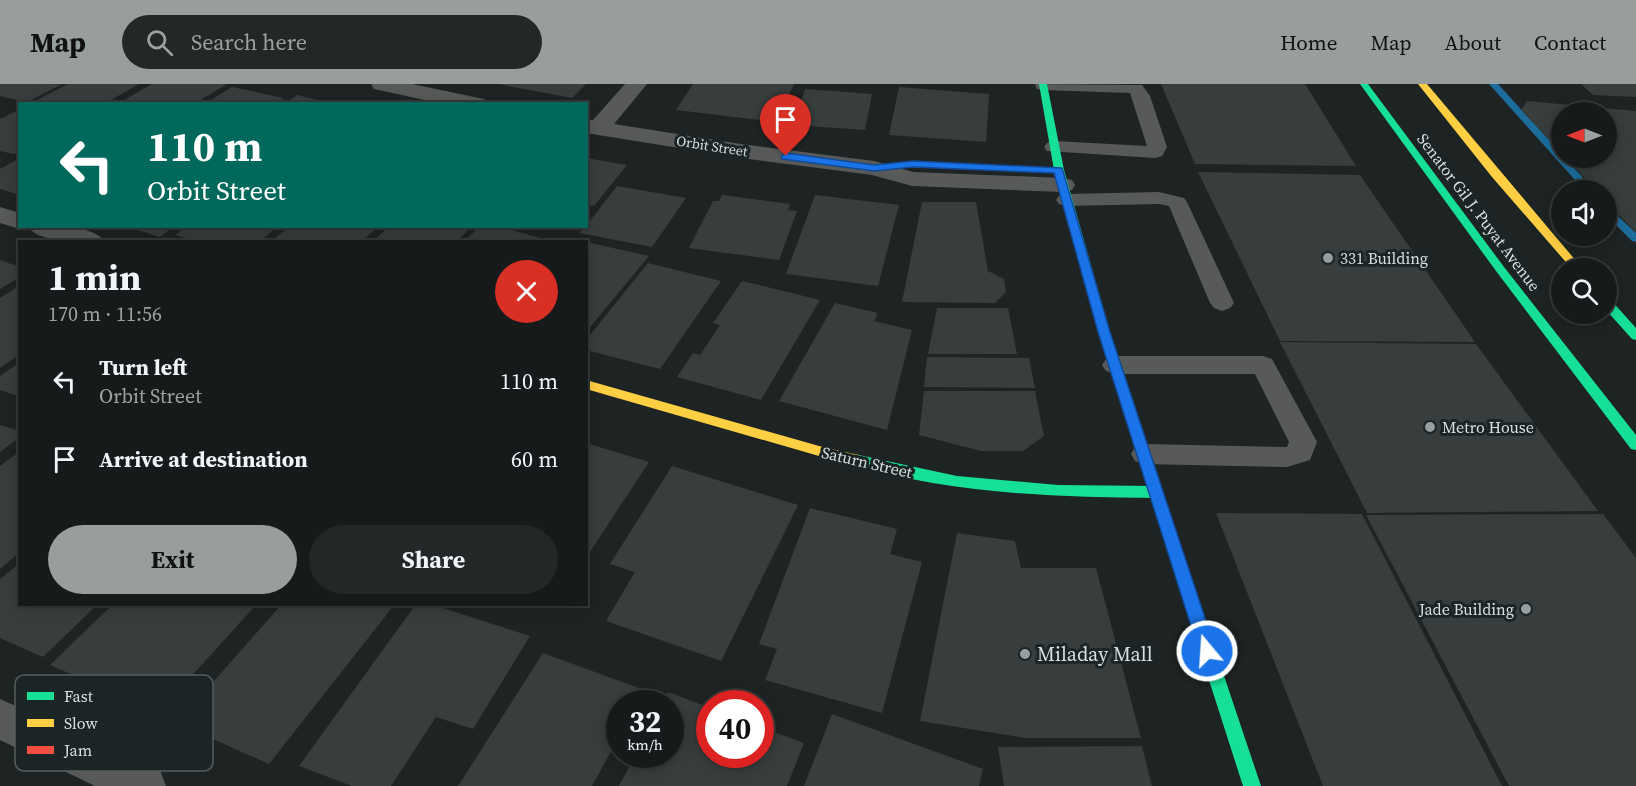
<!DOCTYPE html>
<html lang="en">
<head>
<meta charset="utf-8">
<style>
  :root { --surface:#161a1a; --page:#232727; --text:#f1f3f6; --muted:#9ea1a2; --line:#353839; --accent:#989d9d }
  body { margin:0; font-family:"Source Serif 4",serif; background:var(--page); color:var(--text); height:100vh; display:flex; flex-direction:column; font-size:22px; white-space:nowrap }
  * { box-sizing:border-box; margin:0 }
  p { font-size:20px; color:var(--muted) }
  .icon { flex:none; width:33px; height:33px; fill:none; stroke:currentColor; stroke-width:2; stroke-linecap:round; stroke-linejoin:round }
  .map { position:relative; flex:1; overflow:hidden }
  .drawer { position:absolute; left:18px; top:156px; width:570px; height:366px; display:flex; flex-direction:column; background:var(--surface); border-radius:0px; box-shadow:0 3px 15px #0003,0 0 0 2px var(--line) }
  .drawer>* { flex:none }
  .guide { position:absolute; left:18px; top:18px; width:570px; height:126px; border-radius:0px; box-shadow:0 3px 15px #0003,0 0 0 2px var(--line); background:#00695c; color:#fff; overflow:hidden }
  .needle { width:39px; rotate:270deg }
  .controls { position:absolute; left:1551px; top:18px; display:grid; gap:12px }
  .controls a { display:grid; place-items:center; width:66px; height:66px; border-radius:50%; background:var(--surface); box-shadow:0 3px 15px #0003,0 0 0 2px var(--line); font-size:30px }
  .speed { position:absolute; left:606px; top:606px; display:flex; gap:12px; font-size:30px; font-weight:700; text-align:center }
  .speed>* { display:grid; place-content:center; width:78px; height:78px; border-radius:50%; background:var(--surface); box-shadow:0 3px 15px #0003,0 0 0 2px var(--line); line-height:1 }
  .speed small { font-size:15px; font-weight:400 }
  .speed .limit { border:9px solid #d22; background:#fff; color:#111 }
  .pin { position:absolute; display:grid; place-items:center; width:51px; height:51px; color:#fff; margin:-62px -26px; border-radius:50% 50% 50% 0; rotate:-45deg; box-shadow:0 0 6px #0007 }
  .pin .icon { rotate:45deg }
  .me { position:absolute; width:66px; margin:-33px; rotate:342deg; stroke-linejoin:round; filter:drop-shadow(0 0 4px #0008) }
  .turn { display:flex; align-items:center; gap:21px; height:126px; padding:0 30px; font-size:27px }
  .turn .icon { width:78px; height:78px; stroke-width:2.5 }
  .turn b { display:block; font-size:42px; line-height:51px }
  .round { display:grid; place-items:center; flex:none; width:63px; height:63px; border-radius:32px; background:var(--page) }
  .headline { display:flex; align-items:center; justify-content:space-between; height:102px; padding:0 30px }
  h1 { font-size:36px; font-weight:700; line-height:45px }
  .primary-button { display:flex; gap:12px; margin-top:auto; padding:12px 30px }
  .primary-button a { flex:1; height:69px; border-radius:36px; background:var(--accent); color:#111; font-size:24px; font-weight:700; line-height:69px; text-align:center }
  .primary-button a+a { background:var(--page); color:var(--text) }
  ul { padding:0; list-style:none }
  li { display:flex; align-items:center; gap:18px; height:78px; padding:0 30px }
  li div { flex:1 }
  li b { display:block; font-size:22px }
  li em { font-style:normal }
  header { display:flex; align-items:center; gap:36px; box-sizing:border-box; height:84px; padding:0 30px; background:var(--accent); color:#111 }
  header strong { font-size:28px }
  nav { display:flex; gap:33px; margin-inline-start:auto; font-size:21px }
  .search { width:420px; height:54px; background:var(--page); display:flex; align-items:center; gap:15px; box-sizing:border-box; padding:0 21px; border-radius:33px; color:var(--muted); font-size:22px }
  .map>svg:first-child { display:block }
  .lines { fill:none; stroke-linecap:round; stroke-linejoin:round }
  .stream { fill:#1c6d9c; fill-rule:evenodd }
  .building { fill:#383d3d }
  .lane { fill:#585a59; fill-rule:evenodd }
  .street { fill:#585a59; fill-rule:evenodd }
  .fast { fill:#16e098; fill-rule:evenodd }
  .slow { fill:#ffcf43; fill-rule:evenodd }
  .jam { fill:#f24e42; fill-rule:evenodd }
  .route { fill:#1a73e8; stroke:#114b97; stroke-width:1.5 }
  .poi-dot { fill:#989d9d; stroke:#1c2525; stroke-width:2 }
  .labels { text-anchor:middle; stroke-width:6; stroke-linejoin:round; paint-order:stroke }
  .far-street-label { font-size:14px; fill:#d9dfdf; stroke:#1c2525 }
  .street-label { font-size:16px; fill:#d9dfdf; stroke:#1c2525 }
  .poi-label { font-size:16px; fill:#d9dfdf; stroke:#1c2525; text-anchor:start }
  .near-poi-label { font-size:20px; fill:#d9dfdf; stroke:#1c2525; text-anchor:start }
  .key { fill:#1c2525; stroke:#555d5d; stroke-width:1.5 }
  .key-label { font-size:16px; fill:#d9dfdf }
</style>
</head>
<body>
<header>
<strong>Map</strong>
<div class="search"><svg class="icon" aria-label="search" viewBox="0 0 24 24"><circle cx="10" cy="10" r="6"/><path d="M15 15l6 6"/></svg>Search here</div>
<nav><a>Home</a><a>Map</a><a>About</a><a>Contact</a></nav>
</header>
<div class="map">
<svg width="1636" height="702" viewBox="0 0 1636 702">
  <rect width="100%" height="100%" fill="#1e2323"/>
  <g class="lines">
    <path class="stream" d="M1489,0H1498L1562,70V74H1565L1594,106H1584Z
      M1606,121L1636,149V158L1632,157L1606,131Z"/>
  </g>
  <path class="building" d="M0,0H62L27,18L0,12Z
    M68,0H139L104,20H50L37,16Z
    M152,0H227L194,20H117Z
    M498,0H586L572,14Z
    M693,0H794L776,38L676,26Z
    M1161,0H1305L1356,82L1195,80Z
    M1581,0H1636V13L1593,11Z
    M232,3L284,14L276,20H204Z
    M899,3L989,10L986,58L889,51Z
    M805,5L872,10L865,46L793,41Z
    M297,11L330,19V20H284Z
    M1527,17L1636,27V149L1606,117V106H1596L1566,74H1606V28H1562V69L1521,26Z
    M16,27L20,28V67L14,70L0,67V35Z
    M20,74V111L0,105V85Z
    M586,74L627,81L594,122L586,121Z
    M1198,88L1360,91L1475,258L1280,257Z
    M617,102L686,114L652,163L579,149L586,142Z
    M722,111L790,120L788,126L797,127L779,176L689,164L713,117H719Z
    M815,111L899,121L878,202L786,190Z
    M922,118H976L988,187L1004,195L1006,208L995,219L902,218Z
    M125,142H174L160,153Z
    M187,142H278L259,158H200L175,151Z
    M290,142H379L361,158H270Z
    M390,142H472L456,158H372Z
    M480,142H497L555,158H464Z
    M586,158L649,172L586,248Z
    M0,176L20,183V193L0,205Z
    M648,179L721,197L660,285L586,266V256Z
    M742,197L820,216L761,316L677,293L693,269L700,271L720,241L713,239Z
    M20,201V270L0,284V214Z
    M835,219L878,229L874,237L912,246L887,346L779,317Z
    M937,224H1008L1017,270H928Z
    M1280,258L1476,260L1598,427L1367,429Z
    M927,273L1029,274L1035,304L924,303Z
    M20,278V313L0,306V292Z
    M924,307H1035L1044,352L1023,367H981L919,351Z
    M0,341L20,347V353L0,368Z
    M586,359L649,378L586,474Z
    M20,367V468L0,485V382Z
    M672,382L798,421L721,577L606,537L635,488L610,480Z
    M810,424L897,445L890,470L922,478L882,629L765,596L777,565L759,560Z
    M1216,429L1362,430L1502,702H1323Z
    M1603,430L1636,474V702H1509L1366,431Z
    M957,449L1015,457L1021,484H1096L1141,654H1025L920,637Z
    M20,479V520H98L43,573L0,554V495Z
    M113,520H257L159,628L50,581Z
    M282,520H395L269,680L177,639Z
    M416,520H430L530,552L473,645L436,633L391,702H352L299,682Z
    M543,569L644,606L636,620H620V651L592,702H458Z
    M668,608L710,624V670H760V643L804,659L787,702H619L636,670H670V620H662Z
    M832,630L983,685L979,702H804Z
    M1142,662L1152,702H1004L998,663Z"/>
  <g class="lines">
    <path class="lane" d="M1035,0L1142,1L1150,12L1167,63L1162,72L1155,74L1047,67L1044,63L1047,59L1054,57L1147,62L1130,9L1043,6L1037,5Z
      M1159,108L1184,114L1187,118L1234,219L1230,224L1222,227L1214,224L1210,219L1169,122L1159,120L1066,122L1059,120L1056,116L1059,112L1066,110Z
      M1115,272H1263L1272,275L1317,358L1310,376L1287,383L1145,380L1135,377L1131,370L1135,363L1145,360L1287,363L1289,358L1255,290H1115L1106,287L1102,281L1106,275Z"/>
    <path class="street" d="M371,0H412L484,15L487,20H443L374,5Z
      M625,0H647L614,40L741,60L874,77L913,88L1063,94L1072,96L1075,101L1072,106L1063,108L912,102L872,91L741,74L586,49V35L593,36Z
      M0,123L20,129V142C41,142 92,138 105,158C86,158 40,160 28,143L20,145L0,139Z
      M0,615L160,686L166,702H95L0,656Z"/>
    <path class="fast" d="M1039,0H1047L1064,86L1110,248L1159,396L1157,400H1147L1145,396L1098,248L1054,86Z
      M1360,0H1368L1504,183L1636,351V366L1631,365L1496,187Z
      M1606,214L1610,215L1636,244V256L1632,255L1606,226Z
      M854,370L957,392L1058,401L1156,402L1161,404L1163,408L1161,412L1156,414C1053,413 948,410 849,379L847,375L849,371Z
      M1207,558L1213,560L1215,565L1261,702H1243L1199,565L1201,560Z"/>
    <path class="slow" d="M1418,0H1427L1582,184H1571L1492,93Z
      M586,296L819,362L854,370L859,371L861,375L859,379L854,380L819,372L586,305Z"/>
    <path class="jam" d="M1152,391L1157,392L1159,396L1215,565L1213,570L1207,572L1201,570L1199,565L1145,396L1147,392Z"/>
  </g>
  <path class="route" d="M786,69L874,81L913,77L1062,84L1110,248L1216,567L1213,572L1207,574L1201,572L1199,567L1098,248L1054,89L913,83L874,87L782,75L781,72Z"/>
  <g class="poi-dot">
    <circle cx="1328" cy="174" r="6"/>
    <circle cx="1430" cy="343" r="6"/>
    <circle cx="1526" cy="525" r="6"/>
    <circle cx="1025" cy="570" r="6"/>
  </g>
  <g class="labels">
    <g class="far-street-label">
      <text transform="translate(712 62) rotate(9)" y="5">Orbit Street</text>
    </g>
    <g class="street-label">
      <text transform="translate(1479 128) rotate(53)" y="6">Senator Gil J. Puyat Avenue</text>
      <text transform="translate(867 378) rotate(13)" y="6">Saturn Street</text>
    </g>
    <g class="poi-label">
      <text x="1340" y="180">331 Building</text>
      <text x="1442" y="349">Metro House</text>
      <text x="1514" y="531" text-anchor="end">Jade Building</text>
    </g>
    <g class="near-poi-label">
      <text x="1037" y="577">Miladay Mall</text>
    </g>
  </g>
  <rect x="15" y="591" width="198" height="96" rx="9" class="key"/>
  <rect x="27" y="608" width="27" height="8" fill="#16e098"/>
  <rect x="27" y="635" width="27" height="8" fill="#ffcf43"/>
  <rect x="27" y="662" width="27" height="8" fill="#f24e42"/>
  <g class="key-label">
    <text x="64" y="618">Fast</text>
    <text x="64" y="645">Slow</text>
    <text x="64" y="672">Jam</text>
  </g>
</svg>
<div class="controls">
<a><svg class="needle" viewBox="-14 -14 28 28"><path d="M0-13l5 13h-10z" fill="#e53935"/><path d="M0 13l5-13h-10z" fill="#9ea1a2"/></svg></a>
<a><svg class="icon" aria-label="sound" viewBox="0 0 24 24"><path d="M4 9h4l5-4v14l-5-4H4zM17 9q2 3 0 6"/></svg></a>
<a><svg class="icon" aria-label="search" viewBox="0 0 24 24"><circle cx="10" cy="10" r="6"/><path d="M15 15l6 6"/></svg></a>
</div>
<div class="speed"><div>32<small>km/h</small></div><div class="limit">40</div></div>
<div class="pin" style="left:786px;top:72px;background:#d93025"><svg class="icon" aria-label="arrive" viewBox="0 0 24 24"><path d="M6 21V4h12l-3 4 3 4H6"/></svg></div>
<svg class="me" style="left:1207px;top:567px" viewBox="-20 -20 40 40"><circle r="17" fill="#1a73e8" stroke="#fff" stroke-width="3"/><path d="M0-11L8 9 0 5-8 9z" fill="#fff"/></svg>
<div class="guide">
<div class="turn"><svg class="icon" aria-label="left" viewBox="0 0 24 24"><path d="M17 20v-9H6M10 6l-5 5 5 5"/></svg><div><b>110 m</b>Orbit Street</div></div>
</div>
<section class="drawer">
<div class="headline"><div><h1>1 min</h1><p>170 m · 11:56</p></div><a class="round" style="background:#d93025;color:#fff"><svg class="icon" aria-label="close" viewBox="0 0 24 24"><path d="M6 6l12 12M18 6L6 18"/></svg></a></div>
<ul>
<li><svg class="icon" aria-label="left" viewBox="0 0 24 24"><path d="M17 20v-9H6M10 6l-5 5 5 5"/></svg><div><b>Turn left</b><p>Orbit Street</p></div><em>110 m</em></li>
<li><svg class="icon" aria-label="arrive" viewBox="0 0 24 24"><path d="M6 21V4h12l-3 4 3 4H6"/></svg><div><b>Arrive at destination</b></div><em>60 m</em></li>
</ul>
<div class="primary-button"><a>Exit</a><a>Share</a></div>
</section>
</div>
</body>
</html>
